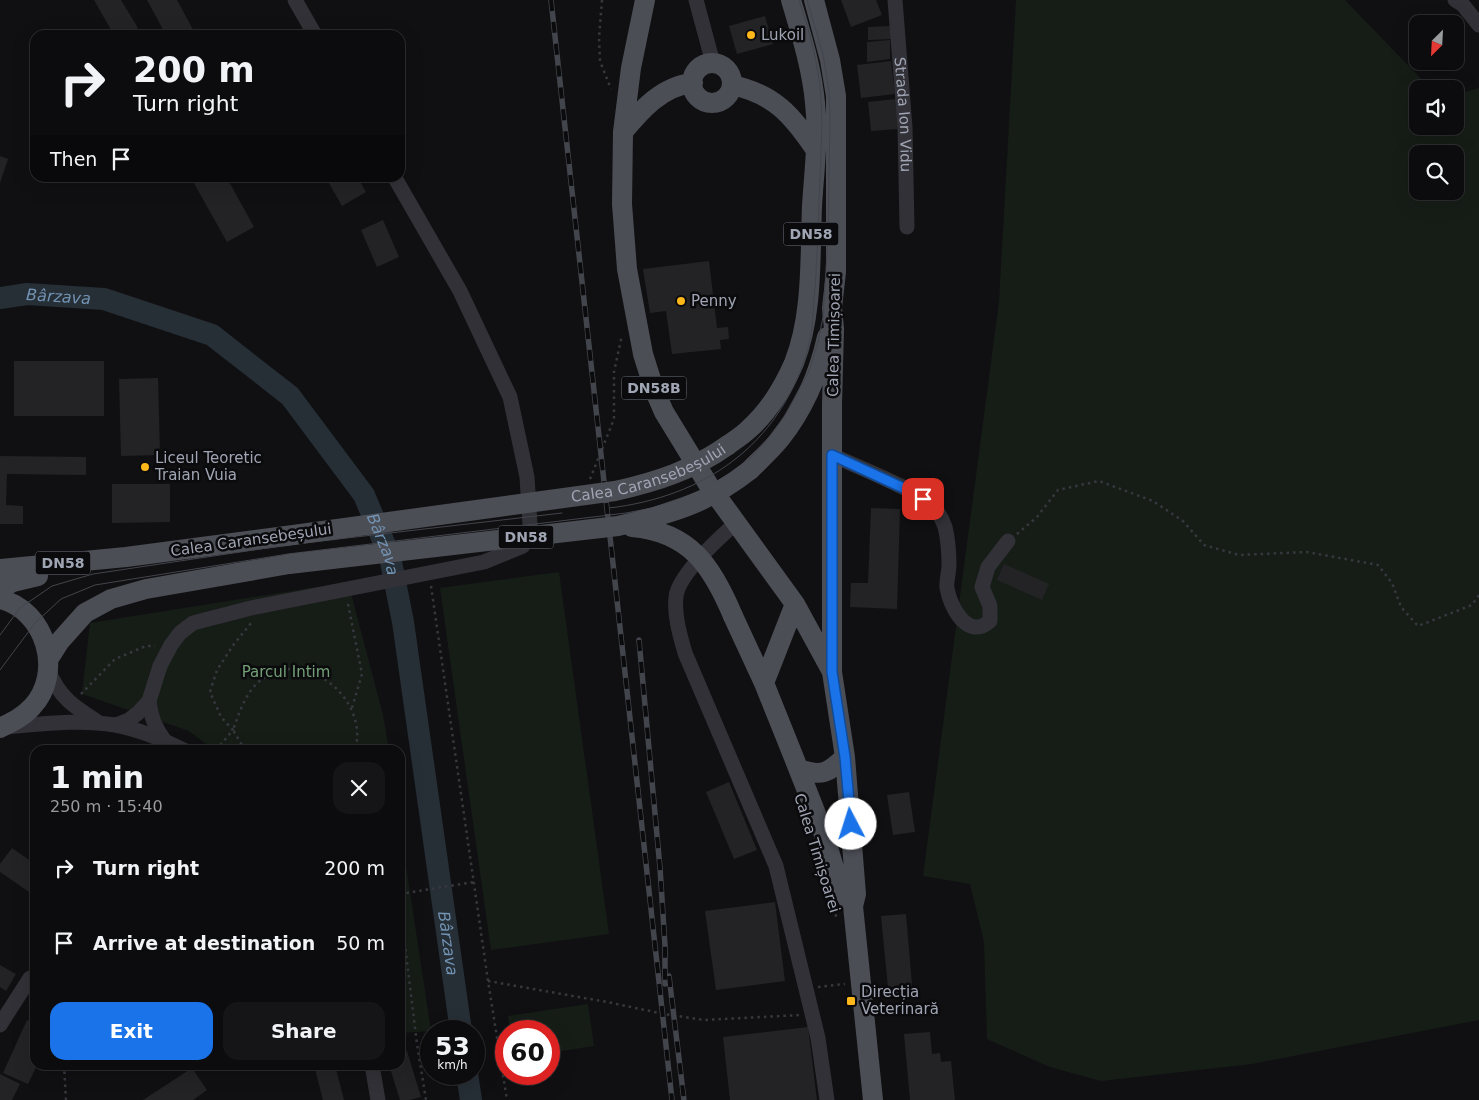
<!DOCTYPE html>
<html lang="en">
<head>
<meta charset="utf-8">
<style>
  :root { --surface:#0c0c0e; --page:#151517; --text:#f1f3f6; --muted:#9a9b9e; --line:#2c2c2e; --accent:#1a73e8 }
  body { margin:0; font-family:"DejaVu Sans",sans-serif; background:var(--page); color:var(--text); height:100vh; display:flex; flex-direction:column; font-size:19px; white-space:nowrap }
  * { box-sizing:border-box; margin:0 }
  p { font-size:16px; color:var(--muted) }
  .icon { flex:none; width:28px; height:28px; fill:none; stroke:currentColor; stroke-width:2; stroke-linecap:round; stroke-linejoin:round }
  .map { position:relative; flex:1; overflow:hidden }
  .side { position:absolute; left:30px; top:745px; width:375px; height:325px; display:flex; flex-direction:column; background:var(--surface); border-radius:15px; box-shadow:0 5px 20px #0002,0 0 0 1px var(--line) }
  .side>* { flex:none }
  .banner { position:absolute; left:30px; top:30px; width:375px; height:152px; border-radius:15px; box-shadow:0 5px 20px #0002,0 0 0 1px var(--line); background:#0c0c0e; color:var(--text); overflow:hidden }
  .needle { width:32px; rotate:204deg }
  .fabs { position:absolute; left:1409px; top:15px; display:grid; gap:10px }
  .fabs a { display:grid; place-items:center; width:55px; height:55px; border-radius:10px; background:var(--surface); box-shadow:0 5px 20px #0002,0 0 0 1px var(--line); font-size:25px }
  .speed { position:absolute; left:420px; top:1020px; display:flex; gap:10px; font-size:25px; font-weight:700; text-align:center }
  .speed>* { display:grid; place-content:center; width:65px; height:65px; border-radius:50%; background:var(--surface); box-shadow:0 5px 20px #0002,0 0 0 1px var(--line); line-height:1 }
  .speed small { font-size:12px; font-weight:400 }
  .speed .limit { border:8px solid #d22; background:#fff; color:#111 }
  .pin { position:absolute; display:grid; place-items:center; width:42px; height:42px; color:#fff; margin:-21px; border-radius:10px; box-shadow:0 2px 8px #0006 }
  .me { position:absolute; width:55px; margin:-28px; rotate:355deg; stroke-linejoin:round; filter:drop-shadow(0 0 4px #0008) }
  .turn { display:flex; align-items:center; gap:18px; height:105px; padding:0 20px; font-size:22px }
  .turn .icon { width:65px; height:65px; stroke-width:2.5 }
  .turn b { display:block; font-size:35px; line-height:42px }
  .then { display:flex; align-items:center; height:48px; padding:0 20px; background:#0003; gap:10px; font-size:19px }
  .round { display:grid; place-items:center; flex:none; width:52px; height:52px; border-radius:15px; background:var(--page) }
  .head { display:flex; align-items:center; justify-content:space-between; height:85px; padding:0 20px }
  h1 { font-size:30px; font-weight:700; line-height:38px }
  .cta { display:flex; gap:10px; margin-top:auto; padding:10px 20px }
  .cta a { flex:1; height:58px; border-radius:15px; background:var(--accent); color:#fff; font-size:20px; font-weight:700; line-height:58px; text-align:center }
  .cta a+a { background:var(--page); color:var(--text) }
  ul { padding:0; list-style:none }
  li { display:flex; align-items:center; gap:15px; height:75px; padding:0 20px }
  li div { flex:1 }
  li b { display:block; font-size:19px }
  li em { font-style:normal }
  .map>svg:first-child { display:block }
  .green { fill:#161d17; fill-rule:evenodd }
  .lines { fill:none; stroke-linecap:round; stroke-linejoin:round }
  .river { stroke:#262e36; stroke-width:22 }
  .building { fill:#232326 }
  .path { stroke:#37383e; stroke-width:2.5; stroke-dasharray:2.5 4; stroke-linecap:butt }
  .minor { stroke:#313137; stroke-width:15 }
  .major { stroke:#4c4e56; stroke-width:20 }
  .tram { stroke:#43454c; stroke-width:1 }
  .rail-casing { stroke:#43454c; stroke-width:5.5 }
  .rail { stroke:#0b0b0d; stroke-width:4; stroke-dasharray:11; stroke-linecap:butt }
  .major-bridge { stroke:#4c4e56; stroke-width:20 }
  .route-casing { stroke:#114b97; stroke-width:12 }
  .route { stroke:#1a73e8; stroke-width:9 }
  .poi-dot { fill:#ffb71a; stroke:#0b0b0d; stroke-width:2 }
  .labels { text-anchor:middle; stroke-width:5; stroke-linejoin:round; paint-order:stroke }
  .shield { fill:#0b0b0d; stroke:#737782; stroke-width:1 }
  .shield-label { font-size:14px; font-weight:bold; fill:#a0a5b4 }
  .poi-label { font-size:15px; fill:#a0a5b4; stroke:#0b0b0d; text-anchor:start }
  .street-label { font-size:15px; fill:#a0a5b4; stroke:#0b0b0d }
  .park-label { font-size:15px; fill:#74a178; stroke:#0b0b0d }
  .water-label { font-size:16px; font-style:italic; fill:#7293b3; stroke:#0b0b0d }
</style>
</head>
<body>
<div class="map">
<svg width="1479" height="1100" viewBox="0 0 1479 1100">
  <rect width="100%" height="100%" fill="#101012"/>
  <path class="green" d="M1016,0H1345L1431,89H1418V126H1455V95L1479,88V1020L1252,1064L1101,1081L1050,1067L987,1039L984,942L970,884L923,876L999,302ZM1418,154H1455V191H1418Z
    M559,572L609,934L491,950L440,588Z
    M348,582L383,715L389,750H214L189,731L82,694L90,623Z
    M400,826L431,1031L400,1033Z
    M588,1004L594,1046L549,1053V1031H510L508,1016Z"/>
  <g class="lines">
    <g class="river">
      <path id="s1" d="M0,298L27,294L104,299L212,335L290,396L364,495L390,557L403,622L461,1031"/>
      <path d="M467,1074L471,1100"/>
    </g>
  </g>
  <path class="building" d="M94,0H121L138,28L127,35H114Z
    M147,0H177L196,35H166Z
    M841,0H876L882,15L851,27Z
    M765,16L773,44L737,54L729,26Z
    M891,26L892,39L868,40V27Z
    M890,40V59L867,62V42Z
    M891,61L895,94L861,98L857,65Z
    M896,99L898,129L871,131L868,102Z
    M0,156L8,159L0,183Z
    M191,178H227L254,227L227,242Z
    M326,178H358L366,192L342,206Z
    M383,220L399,257L377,267L361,230Z
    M709,261L717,328L728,327L729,339L720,340L721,349L672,354L666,311L650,313L643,269Z
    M14,361H104V416H14Z
    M158,378L160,455L121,456L119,379Z
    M0,456L86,457V475L7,474L6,505L23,506V524H0Z
    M112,484H170V522L112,523Z
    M871,508L900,509L897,609L850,607L851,583H868Z
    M1004,564L1049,584L1042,600L997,580Z
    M729,782L757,850L734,859L706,792Z
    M909,792L915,832L893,835L887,795Z
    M12,848L35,864V890L32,894L0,872V864Z
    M775,902L785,981L716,990L705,911Z
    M906,914L913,996L889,998L881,916Z
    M0,965L16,974L6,991L0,987Z
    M27,1020L35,1024V1065H37L28,1084L3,1073Z
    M808,1027L817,1100H730L723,1037Z
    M930,1032L932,1054L940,1053L941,1062L951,1061L955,1100H910L904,1034Z
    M407,1051L421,1097L409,1100H400L389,1065H400V1053Z
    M314,1065H335L344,1100H323Z
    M192,1068L207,1090L193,1100H143Z
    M0,1074L20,1084L12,1100H0Z"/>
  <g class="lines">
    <path class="path" d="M602,0L599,38L600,61L611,89
      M590,479L614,419V372L622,335
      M1017,534L1037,517L1058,490L1099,481L1153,501L1183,521L1204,545L1239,555L1307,552L1378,565L1392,583L1401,607L1418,626L1472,605L1479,595
      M431,586L488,981L507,1100
      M348,604L362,674L352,708
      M81,694L115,659L146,646H155
      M216,750L233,730L221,717L210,692L217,670L234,644L252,622
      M245,750L233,730C239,713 246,691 261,680C305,645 370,700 355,750
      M400,894L474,882
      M400,904L417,1044L426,1100
      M834,908L837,920
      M488,981L607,1002L664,1014L704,1020L800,1015
      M818,987L845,984
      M64,1065L66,1100"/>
    <g class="minor">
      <path d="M295,0L315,35"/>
      <path d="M696,0L713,63"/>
      <path id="s2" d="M895,0L905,127L907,227"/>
      <path d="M1455,0L1463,5L1479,25"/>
      <path d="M832,455C853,465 922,492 934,507C938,512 943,521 945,527C948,539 949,553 949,565C949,573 946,581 947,588C950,607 968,641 990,621V606L982,587L988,567L1008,541"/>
      <path d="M736,523C719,538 678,575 676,597C674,616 680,635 685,653L776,866L818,1038L827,1100"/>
      <path d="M48,670C60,698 73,706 98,722"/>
      <path d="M149,701C151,717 155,728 165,741"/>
      <path d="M116,725L129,720L138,713L149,701L160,666L171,645L180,633L193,623L251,608L484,562L523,546L530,525L527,477L510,397L460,291L395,178"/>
      <path d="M6,727C42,724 79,719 115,725C139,729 162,740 184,750"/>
      <path d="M0,1025L30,978"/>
      <path d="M372,1065L378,1100"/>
    </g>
    <path class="major" d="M645,0L631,68L623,132L622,204L627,269L643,354L654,389L664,412L708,484L795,604L831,670
      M814,0L830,60L836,96V272L832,308L834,329L832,404V672L845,757L856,894L853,906L873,1100
      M692 83a20 20 0 1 1 40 0a20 20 0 1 1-40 0Z
      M732,85C774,94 792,115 815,149
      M623,132C641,110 662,86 693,83
      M728,445C735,440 743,435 749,429C768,412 784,386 794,363C813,315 810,257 812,206C814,172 819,137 815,103C812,68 801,34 791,0
      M750,470C760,460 771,450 780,439C803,410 819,373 827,337
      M0,569L126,557L286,536
      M0,589L13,582L38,576
      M0,599C46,610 64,673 32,707C23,717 12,722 0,728
      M795,604L764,683C784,733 804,782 823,832C832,857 836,886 853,906
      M733,616L764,683
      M48,660L60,641L85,613L111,599L146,589L289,564
      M799,769C822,777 828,773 845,757"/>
    <path class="tram" d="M609,508C704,497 778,446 807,352C812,335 813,317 814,300C817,267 818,234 819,201C820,168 823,133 821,99C819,66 810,32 799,0
      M0,635L20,608L52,586L93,574L287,545L562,513
      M0,670L35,623L61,599L95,585L288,554L626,513L652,508L701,491L745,464L766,441L784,417L809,371L818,342L823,317L828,238L830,116L829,92L823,54L807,0"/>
    <g class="rail-casing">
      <path id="rail" d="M551,0L672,1100
        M639,640L660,868L665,946V984
        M669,976L684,1100"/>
    </g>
    <use href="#rail" class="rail"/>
    <g class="major-bridge">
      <path d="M632,527C690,532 712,566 733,616"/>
      <path id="s3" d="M286,536L615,491C656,482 693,470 728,445"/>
      <path d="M289,564L618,526C670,514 707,504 750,470"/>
    </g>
  </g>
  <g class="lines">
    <g class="route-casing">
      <path id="route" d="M851,824L845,757L832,672V455L912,492L923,499"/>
    </g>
    <use href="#route" class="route"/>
  </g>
  <g class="poi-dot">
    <circle cx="751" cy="35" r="5"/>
    <circle cx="681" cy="301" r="5"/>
    <circle cx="145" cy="467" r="5"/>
    <rect x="846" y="996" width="10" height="10" rx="2.5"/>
  </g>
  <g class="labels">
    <g class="shield">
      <rect x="783.5" y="222.5" width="55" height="23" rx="4"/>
      <rect x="621.5" y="376.5" width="65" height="23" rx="4"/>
      <rect x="498.5" y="525.5" width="55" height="23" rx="4"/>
      <rect x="35.5" y="551.5" width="55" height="23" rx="4"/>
    </g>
    <g class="shield-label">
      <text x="811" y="239">DN58</text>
      <text x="654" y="393">DN58B</text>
      <text x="526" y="542">DN58</text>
      <text x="63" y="568">DN58</text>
    </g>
    <g class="poi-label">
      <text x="761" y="40">Lukoil</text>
      <text x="691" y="306">Penny</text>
      <text x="155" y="463">Liceul Teoretic<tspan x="155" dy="17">Traian Vuia</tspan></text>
      <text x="861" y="997">Direcția<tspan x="861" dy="17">Veterinară</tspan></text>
    </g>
    <g class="street-label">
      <text dy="5" stroke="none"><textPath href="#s2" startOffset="115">Strada Ion Vidu</textPath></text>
      <text transform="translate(834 335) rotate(-89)" y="5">Calea Timișoarei</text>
      <text dy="5" stroke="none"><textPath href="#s3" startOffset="369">Calea Caransebeșului</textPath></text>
      <text transform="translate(251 540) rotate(-8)" y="5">Calea Caransebeșului</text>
      <text transform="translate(817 853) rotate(73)" y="5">Calea Timișoarei</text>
    </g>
    <g class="park-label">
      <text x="286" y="677">Parcul Intim</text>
    </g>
    <g class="water-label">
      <text dy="6" stroke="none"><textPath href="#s1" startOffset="59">Bârzava</textPath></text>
      <text dy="6" stroke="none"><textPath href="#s1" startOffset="494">Bârzava</textPath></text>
      <text dy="6" stroke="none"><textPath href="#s1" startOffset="899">Bârzava</textPath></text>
    </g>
  </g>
</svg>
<div class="fabs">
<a><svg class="needle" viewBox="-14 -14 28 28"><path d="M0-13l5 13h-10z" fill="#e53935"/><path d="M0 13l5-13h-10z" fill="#9a9b9e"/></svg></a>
<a><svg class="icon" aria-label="sound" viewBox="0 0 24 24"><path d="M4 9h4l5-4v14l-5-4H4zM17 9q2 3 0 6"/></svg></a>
<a><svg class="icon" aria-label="search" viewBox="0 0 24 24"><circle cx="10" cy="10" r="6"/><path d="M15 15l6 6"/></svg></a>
</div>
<div class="speed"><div>53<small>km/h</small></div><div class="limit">60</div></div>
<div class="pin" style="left:923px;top:499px;background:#d93025"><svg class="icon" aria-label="arrive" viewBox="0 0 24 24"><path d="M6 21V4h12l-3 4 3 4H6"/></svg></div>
<svg class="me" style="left:851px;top:824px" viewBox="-20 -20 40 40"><circle r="19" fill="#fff"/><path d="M0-13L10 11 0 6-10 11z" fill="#1a73e8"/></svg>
<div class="banner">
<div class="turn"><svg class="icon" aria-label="right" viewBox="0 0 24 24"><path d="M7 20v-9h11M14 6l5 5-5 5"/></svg><div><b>200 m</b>Turn right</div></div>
<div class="then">Then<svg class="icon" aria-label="arrive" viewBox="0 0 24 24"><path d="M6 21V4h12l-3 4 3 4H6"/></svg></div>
</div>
<section class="side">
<div class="head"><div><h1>1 min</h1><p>250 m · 15:40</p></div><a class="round"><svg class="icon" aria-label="close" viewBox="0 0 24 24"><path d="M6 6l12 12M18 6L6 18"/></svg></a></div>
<ul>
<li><svg class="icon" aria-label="right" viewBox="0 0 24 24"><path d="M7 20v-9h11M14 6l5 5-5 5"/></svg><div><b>Turn right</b></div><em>200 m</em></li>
<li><svg class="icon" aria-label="arrive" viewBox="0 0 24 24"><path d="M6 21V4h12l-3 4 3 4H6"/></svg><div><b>Arrive at destination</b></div><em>50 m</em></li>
</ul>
<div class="cta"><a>Exit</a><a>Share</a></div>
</section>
</div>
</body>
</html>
